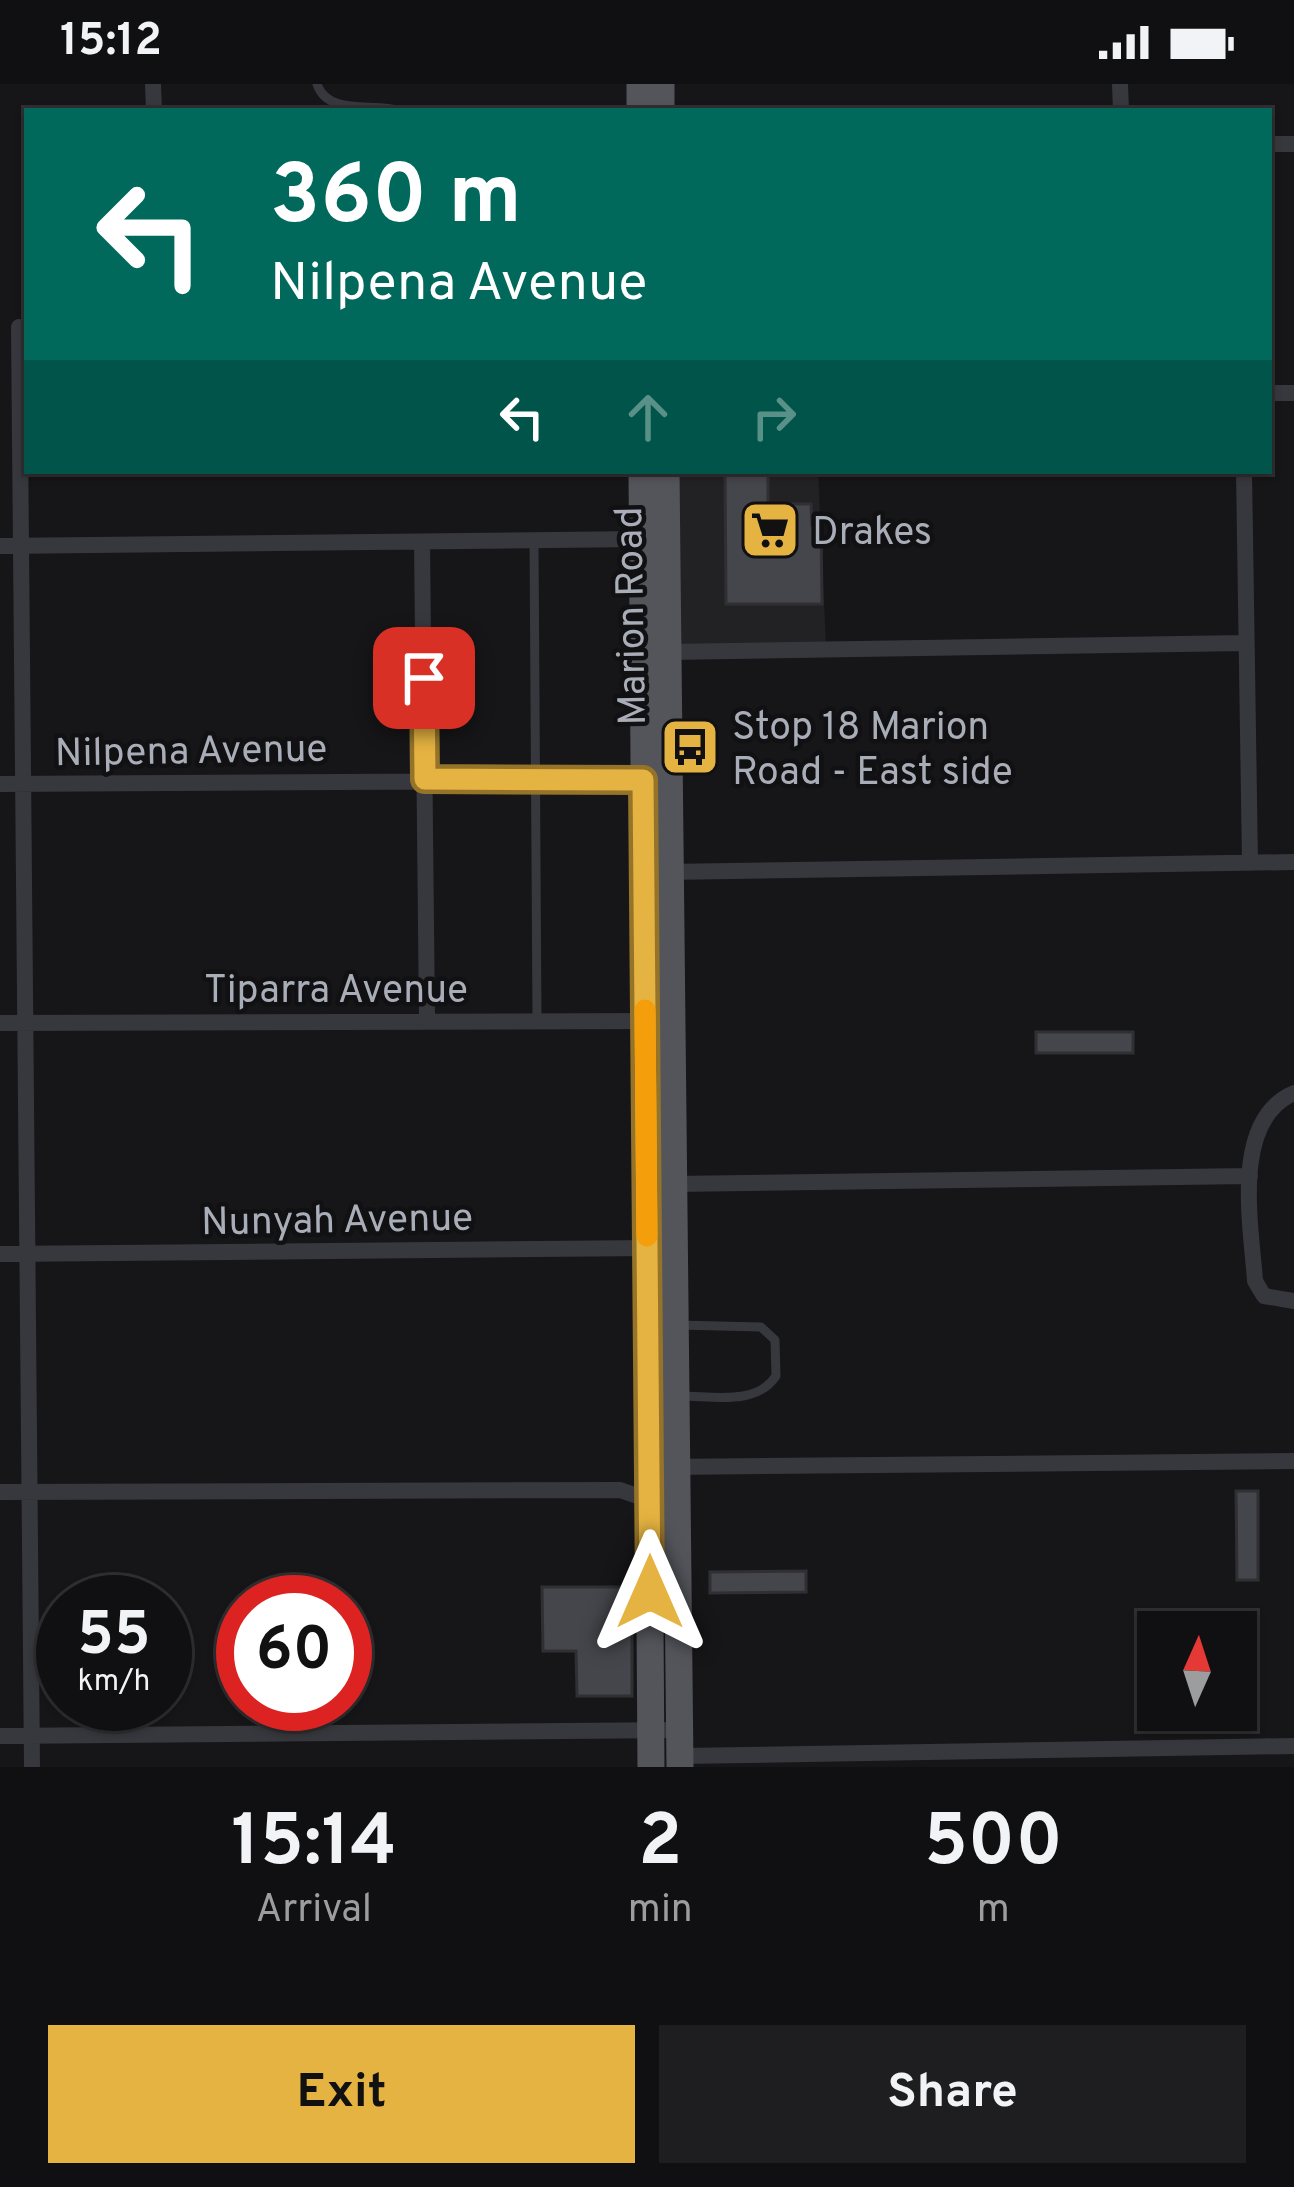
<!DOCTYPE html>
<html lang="en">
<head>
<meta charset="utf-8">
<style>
  :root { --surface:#101012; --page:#1e1e20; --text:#f1f3f6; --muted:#9c9d9f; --line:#303032; --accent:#e5b341 }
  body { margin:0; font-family:Overpass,sans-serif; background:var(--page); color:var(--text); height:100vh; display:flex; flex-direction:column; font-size:45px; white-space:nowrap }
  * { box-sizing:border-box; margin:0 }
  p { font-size:39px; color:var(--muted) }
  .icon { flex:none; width:66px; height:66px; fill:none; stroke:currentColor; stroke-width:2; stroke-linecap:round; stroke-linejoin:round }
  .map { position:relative; height:1683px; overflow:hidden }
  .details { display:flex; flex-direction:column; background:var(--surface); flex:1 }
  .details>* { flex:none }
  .top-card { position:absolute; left:24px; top:24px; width:1248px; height:366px; border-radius:0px; box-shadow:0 3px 9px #0004,0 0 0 3px var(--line); background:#00695c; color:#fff; overflow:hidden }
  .needle { width:78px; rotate:3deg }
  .tools { position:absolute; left:1137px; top:1527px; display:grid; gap:24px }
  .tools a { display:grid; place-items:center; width:120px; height:120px; border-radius:0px; background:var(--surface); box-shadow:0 3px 9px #0004,0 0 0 3px var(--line); font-size:60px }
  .speed { position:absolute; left:36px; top:1491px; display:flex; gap:24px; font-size:60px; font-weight:700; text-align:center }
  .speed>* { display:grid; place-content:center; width:156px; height:156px; border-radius:50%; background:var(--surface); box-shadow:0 3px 9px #0004,0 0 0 3px var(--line); line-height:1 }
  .speed small { font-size:30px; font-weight:400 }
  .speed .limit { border:18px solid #d22; background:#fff; color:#111 }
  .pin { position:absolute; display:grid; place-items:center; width:102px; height:102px; color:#fff; margin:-51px; border-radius:24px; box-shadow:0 6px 18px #0006 }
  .me { position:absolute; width:132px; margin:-66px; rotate:0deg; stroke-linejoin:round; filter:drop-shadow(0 0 9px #0008) }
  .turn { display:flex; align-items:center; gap:42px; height:252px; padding:0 48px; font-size:54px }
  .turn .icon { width:156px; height:156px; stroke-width:2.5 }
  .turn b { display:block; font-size:84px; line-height:102px }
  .lanes { display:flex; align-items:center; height:114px; padding:0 48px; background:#0003; justify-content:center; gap:60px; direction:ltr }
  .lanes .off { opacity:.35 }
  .eta { display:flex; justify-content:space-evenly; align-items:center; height:204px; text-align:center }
  .eta b { font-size:72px; font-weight:700; line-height:84px }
  .primary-button { display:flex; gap:24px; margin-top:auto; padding:24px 48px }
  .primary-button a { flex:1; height:138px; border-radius:0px; background:var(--accent); color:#111; font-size:48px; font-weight:700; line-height:138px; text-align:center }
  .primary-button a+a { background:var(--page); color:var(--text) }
  .status { display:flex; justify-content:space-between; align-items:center; height:84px; padding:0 60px; background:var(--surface); direction:ltr }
  .status svg { height:33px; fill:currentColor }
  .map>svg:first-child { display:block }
  .built { fill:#222225 }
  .building { fill:#45464b; stroke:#303034; stroke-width:3 }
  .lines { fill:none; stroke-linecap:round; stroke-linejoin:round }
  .service { stroke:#37383d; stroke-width:9 }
  .minor { stroke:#37383d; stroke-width:16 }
  .primary { stroke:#54555b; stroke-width:27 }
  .route-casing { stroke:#95742a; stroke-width:30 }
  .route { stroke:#e5b341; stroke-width:21 }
  .slow { stroke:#f59e0b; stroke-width:21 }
  .labels { text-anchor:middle; stroke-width:9; stroke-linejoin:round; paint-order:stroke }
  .poi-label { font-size:39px; fill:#a9adb7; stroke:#111113; text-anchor:start }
  .street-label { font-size:39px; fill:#a9adb7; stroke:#111113 }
</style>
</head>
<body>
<div class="status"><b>15:12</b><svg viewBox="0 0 49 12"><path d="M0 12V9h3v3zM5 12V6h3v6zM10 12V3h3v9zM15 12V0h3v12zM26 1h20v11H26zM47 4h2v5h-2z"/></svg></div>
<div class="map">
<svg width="1294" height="1683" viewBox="0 0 1294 1683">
  <rect width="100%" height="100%" fill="#161618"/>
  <path class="built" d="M669,387H818L826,562L668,560Z"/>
  <path class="building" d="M725,387H768V420H811L812,441H821L822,520H726Z
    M1036,948H1133V969H1036Z
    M1236,1407H1258V1496H1237Z
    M806,1487V1508L710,1509V1488Z
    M542,1503H632V1612H577L576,1567H543Z"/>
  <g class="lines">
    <path class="service" d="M317,0C328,33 376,18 399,27
      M534,456L537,936
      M678,1241L761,1243L775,1256L776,1292C756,1322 713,1312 681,1312"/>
    <path class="minor" d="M153,0L154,27
      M1120,0L1121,27
      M1269,60H1294
      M19,243L32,1683
      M1269,309H1294
      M1244,387L1250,779
      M422,458L427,936
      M0,462L643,455
      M668,568L1245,559
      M0,700L653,696
      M665,788L1294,778
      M0,939L653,937
      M1294,1009C1231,1036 1251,1140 1255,1197L1264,1212L1294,1217
      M673,1100L1250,1092
      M0,1170L653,1164
      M668,1383L1294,1377
      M0,1408L620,1406L649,1416
      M0,1652L680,1646
      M680,1672L1294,1662"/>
    <path class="primary" d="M640,0V27
      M661,0V27
      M642,387L651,1683
      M666,387L680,1683"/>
  </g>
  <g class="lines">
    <g class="route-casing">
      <path id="route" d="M424,594L425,695L643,696L650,1508"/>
    </g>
    <use href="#route" class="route"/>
    <path class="slow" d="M645,926L647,1152"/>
  </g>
  <defs>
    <g id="supermarket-square" transform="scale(3)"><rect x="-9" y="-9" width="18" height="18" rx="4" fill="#e5b341" stroke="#111113"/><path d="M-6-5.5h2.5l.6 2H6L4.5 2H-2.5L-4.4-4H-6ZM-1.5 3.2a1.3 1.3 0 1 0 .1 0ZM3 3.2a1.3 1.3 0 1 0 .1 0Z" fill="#111"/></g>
    <g id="bus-square" transform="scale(3)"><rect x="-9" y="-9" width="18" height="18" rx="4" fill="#e5b341" stroke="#111113"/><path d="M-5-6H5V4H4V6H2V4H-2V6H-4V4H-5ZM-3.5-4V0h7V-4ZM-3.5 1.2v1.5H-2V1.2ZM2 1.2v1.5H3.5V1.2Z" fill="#111"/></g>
  </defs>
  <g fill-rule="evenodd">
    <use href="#supermarket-square" x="770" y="446"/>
    <use href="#bus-square" x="690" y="663"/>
  </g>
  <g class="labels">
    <g class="poi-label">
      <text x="812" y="460">Drakes</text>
      <text x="732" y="655">Stop 18 Marion<tspan x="732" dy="45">Road - East side</tspan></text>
    </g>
    <g class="street-label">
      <text transform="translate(629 532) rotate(-91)" y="14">Marion Road</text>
      <text transform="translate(191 665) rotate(-1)" y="14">Nilpena Avenue</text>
      <text x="336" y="918">Tiparra Avenue</text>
      <text transform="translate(337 1134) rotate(-1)" y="14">Nunyah Avenue</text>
    </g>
  </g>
</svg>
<div class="tools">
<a><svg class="needle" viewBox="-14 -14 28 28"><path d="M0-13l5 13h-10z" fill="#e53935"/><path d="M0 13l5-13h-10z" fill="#9c9d9f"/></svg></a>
</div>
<div class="speed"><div>55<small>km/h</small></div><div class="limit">60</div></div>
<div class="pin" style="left:424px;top:594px;background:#d93025"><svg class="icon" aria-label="arrive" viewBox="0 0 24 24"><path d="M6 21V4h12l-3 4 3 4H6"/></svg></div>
<svg class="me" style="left:650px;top:1508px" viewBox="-20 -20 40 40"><path d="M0-17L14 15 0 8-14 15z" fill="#e5b341" stroke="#fff" stroke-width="4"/></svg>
<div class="top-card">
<div class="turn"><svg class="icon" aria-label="left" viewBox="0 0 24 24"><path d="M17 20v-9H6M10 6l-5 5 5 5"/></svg><div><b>360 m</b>Nilpena Avenue</div></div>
<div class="lanes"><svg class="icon" aria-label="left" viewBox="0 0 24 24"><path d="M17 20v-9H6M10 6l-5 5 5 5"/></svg><svg class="icon off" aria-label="ahead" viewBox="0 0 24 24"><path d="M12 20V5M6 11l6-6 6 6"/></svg><svg class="icon off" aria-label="right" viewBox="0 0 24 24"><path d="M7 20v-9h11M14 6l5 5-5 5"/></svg></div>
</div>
</div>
<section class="details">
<div class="eta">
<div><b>15:14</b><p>Arrival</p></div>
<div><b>2</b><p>min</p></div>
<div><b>500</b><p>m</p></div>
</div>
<div class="primary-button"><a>Exit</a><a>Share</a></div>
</section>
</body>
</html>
